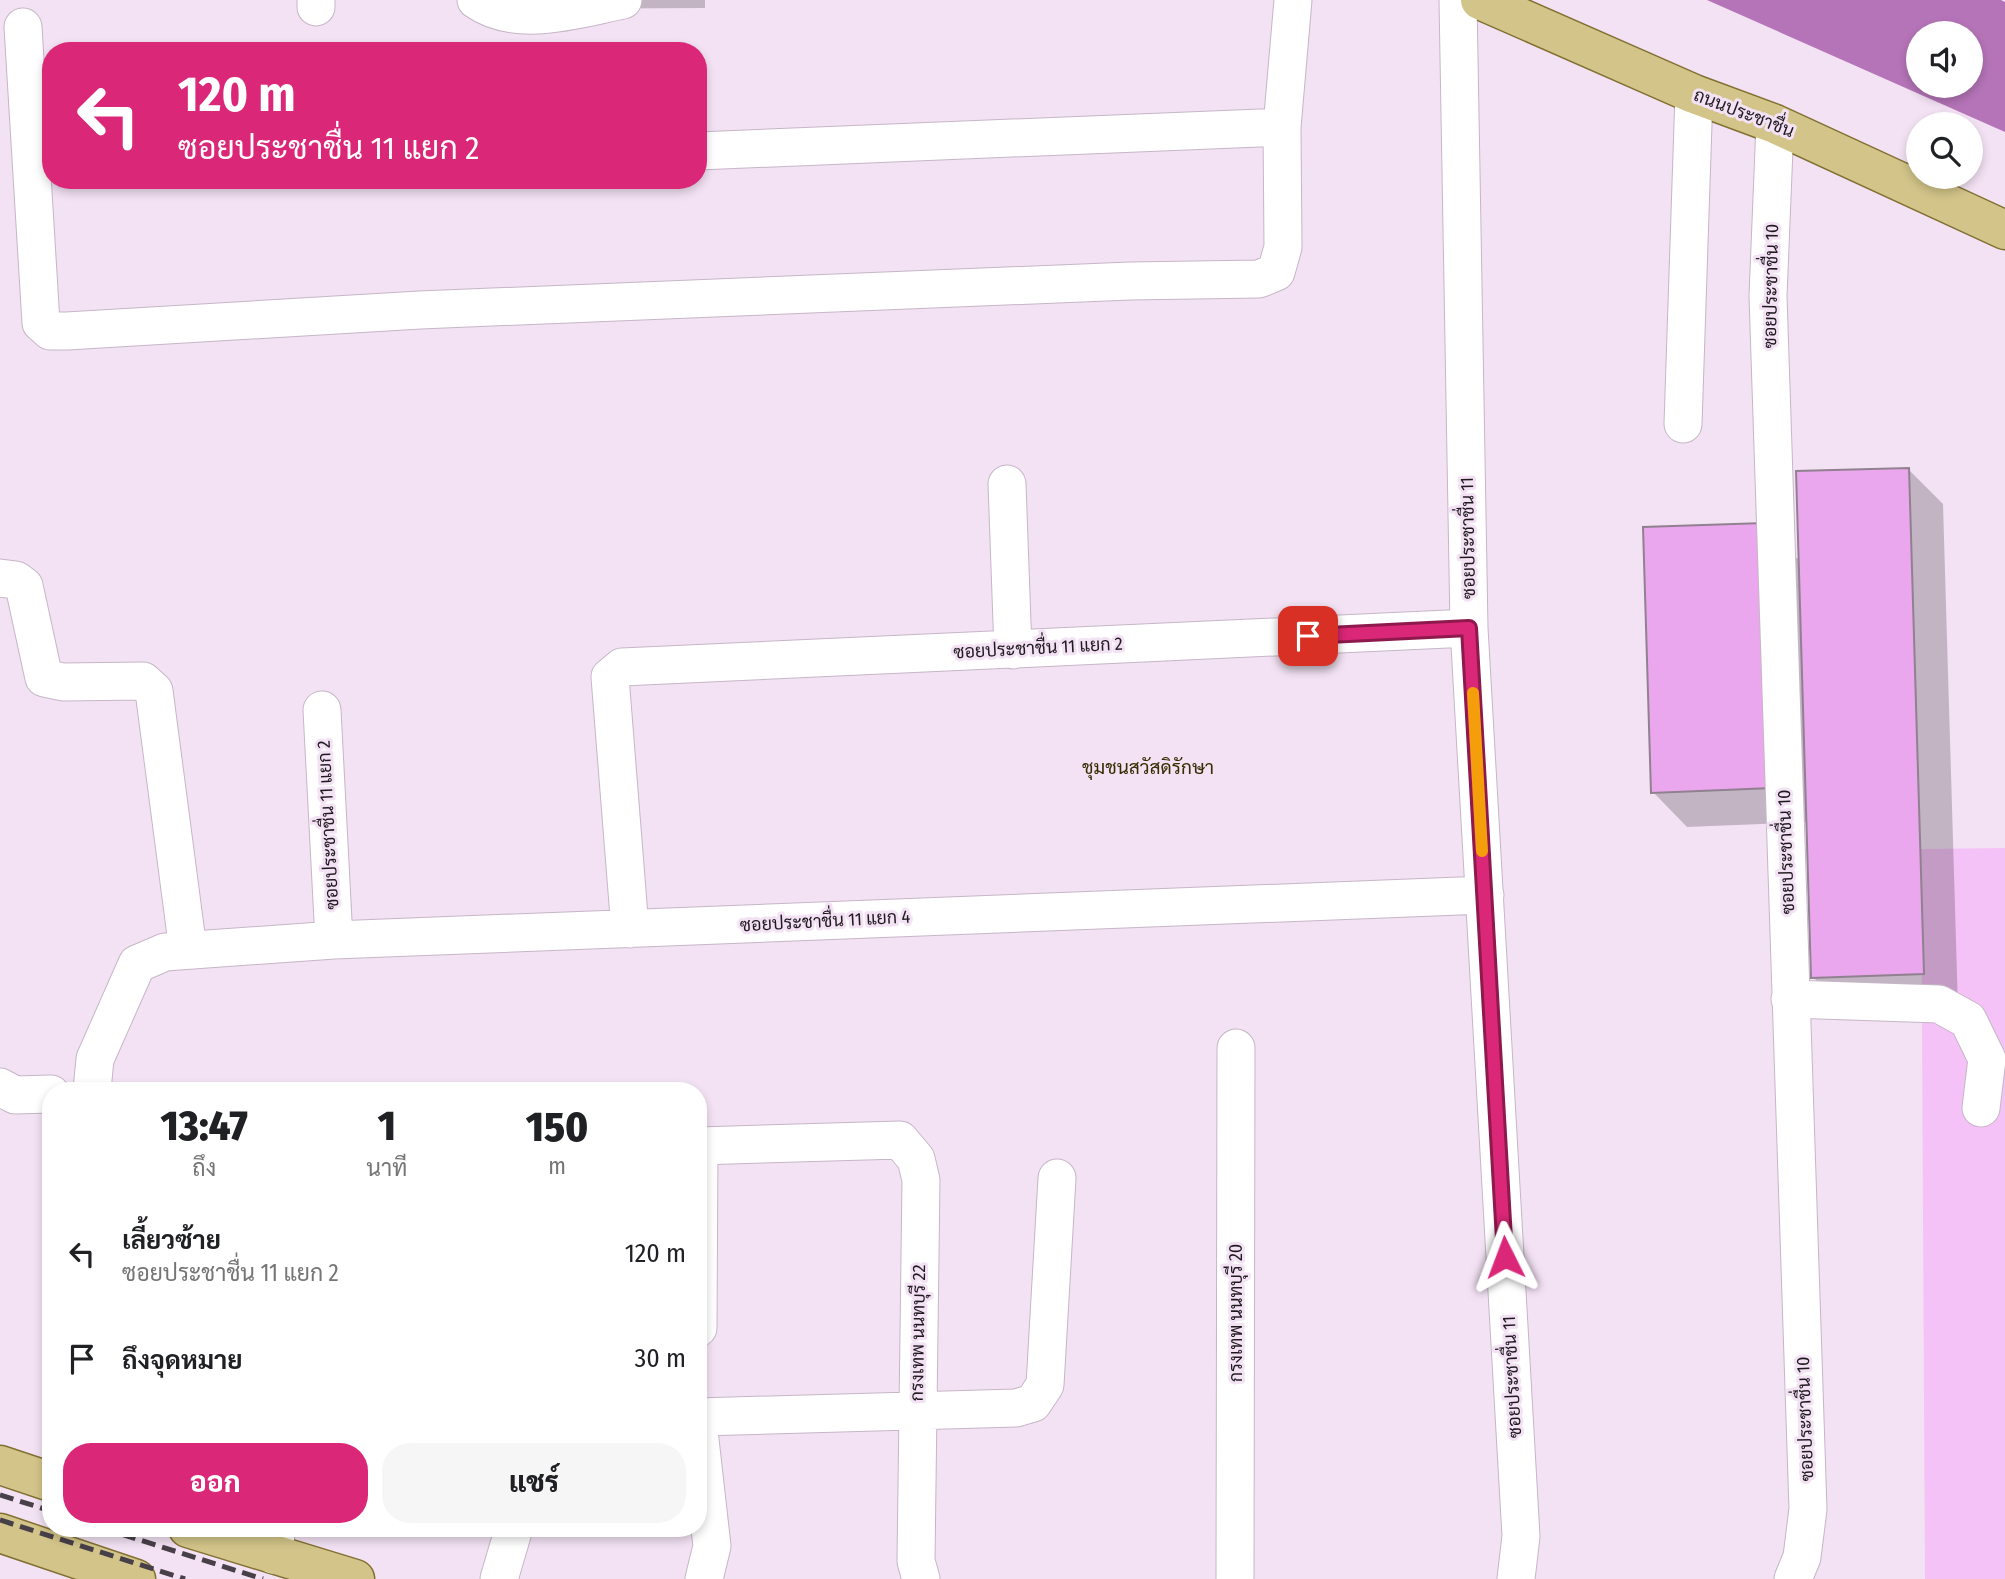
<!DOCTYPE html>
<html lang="th">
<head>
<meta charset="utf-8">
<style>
  :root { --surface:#fff; --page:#f6f6f6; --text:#202124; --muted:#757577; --accent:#db2777 }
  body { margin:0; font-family:"Fira Sans Condensed",Sarabun,sans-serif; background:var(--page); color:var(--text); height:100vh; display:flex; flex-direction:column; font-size:26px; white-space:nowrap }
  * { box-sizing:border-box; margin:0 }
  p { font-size:23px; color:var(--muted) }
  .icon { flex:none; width:38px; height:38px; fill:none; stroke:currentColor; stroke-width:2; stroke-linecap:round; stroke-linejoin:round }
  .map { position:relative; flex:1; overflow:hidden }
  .panel { position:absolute; left:42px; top:1082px; width:665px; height:455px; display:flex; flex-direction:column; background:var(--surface); border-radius:28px; box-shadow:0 4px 10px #0003 }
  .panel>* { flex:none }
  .hud { position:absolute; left:42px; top:42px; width:665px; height:147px; border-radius:28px; box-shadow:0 4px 10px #0003; background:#db2777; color:#fff; overflow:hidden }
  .controls { position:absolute; left:1906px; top:21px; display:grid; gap:14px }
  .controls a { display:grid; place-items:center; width:77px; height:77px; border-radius:50%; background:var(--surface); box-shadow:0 4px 10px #0003; font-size:35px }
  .pin { position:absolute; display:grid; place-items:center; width:60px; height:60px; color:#fff; margin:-30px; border-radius:14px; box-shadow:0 4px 10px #0006 }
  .me { position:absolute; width:77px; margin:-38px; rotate:357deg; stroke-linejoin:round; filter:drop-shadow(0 0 5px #0008) }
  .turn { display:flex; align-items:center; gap:24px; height:147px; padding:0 21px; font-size:32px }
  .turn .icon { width:91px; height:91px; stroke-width:2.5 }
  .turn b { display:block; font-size:49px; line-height:60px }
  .eta { display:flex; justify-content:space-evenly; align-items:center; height:119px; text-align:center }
  .eta b { font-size:42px; font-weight:800; line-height:49px }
  .action { display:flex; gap:14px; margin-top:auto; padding:14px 21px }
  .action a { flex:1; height:80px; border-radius:28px; background:var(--accent); color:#fff; font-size:28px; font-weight:800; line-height:80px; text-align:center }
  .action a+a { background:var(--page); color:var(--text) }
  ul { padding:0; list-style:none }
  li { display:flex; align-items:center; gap:21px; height:105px; padding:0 21px }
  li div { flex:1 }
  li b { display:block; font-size:26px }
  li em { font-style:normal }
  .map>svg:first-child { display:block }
  .green { fill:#f5c2f7 }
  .water { fill:#b574b8; fill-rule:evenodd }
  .shadow { fill:#0003 }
  .building { fill:#eba7ee; stroke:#908090; stroke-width:2 }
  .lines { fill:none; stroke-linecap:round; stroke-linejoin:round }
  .minor-casing { stroke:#c6b6c7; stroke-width:39 }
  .major-casing { stroke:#827032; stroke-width:41 }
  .minor { stroke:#fff; stroke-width:37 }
  .major { stroke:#d3c589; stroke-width:38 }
  .rail { stroke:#484049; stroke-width:5; stroke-dasharray:14 7; stroke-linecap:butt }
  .route-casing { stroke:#8e194d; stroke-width:18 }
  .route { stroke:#db2777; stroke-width:12 }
  .slow { stroke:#f59e0b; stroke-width:12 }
  .labels { text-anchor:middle; stroke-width:6; stroke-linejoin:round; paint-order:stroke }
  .street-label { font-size:18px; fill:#201a20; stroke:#f3e2f4 }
  .neighbourhood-label { font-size:19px; fill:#362c01; stroke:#f3e2f4 }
</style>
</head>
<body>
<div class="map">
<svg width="2005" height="1579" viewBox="0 0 2005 1579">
  <rect width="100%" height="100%" fill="#f3e2f4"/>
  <path class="green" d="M2005,848V1579H1925L1921,849Z"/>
  <path class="water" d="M1707,0H2001L2005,2V132ZM1918,33H1970V86H1918Z"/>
  <path class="shadow" d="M516,0H705V8L525,9Z
    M1908,469L1943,504L1958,1008L1848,1012L1813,977L1808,822L1687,827L1653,792L1763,525L1801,562Z"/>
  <path class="building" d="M1909,468L1924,974L1811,978L1796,471Z
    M1764,523L1772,788L1651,793L1643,527Z"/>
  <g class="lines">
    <g class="minor-casing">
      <path id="minor" d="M316,0V7
        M476,0C517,29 578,9 623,0
        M1458,0L1469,628L1521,1536L1516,1579
        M23,27L41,323L50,331H67L420,310L1130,281L1259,279L1276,272L1283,247L1282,127L1293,0
        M1775,124L1768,296L1808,1509L1802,1557L1793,1579
        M698,151L1282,127
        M1683,424L1694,94
        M1007,484L1013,650
        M0,578L16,580L24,586L44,678L63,682L143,681L154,691L188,950
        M322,710L334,940
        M630,929L610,677L622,667L1469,628
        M1790,999L1939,1004L1968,1020L1987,1059L1981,1108
        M0,1087L15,1095L51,1094
        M92,1090L95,1059L137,964L165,952L334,940L1485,895
        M698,1146L900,1140L916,1159L921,1180L916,1561L921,1579
        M698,1328L699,1146
        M698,1417L1016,1408L1033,1403L1045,1385L1057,1178
        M698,1422L712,1546L704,1579
        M273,1555L277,1528
        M499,1579L514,1528
        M1235,1579L1236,1048"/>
    </g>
    <g class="major-casing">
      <path id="major" d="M1480,0L1694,94L1775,124L2005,230
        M0,1465L51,1482
        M188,1528L355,1579
        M0,1533L136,1579"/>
    </g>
    <use href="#minor" class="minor"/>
    <use href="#major" class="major"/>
    <path class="rail" d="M0,1495L51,1511
      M0,1520L185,1579
      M102,1528L263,1579"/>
  </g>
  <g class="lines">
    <g class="route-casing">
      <path id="route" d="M1308,636L1469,628L1505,1257"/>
    </g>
    <use href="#route" class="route"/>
    <path class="slow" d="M1473,693L1482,851"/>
  </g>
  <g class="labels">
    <g class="street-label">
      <text transform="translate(1744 113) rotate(21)" y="6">ถนนประชาชื่น</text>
      <text transform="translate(1771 286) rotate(-89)" y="6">ซอยประชาชื่น 10</text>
      <text transform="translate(1468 538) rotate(-91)" y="6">ซอยประชาชื่น 11</text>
      <text transform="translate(1038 648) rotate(-3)" y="6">ซอยประชาชื่น 11 แยก 2</text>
      <text transform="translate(328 825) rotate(-93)" y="6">ซอยประชาชื่น 11 แยก 2</text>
      <text transform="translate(1786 852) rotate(-92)" y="6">ซอยประชาชื่น 10</text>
      <text transform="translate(825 921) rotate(-3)" y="6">ซอยประชาชื่น 11 แยก 4</text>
      <text transform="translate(1236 1313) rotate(-90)" y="6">กรงเทพ นนทบุรี 20</text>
      <text transform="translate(918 1333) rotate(-89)" y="6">กรงเทพ นนทบุรี 22</text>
      <text transform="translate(1512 1377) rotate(-93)" y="6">ซอยประชาชื่น 11</text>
      <text transform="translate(1805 1419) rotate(-92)" y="6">ซอยประชาชื่น 10</text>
    </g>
    <g class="neighbourhood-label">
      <text x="1148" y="774">ชุมชนสวัสดิรักษา</text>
    </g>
  </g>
</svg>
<div class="controls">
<a><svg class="icon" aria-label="sound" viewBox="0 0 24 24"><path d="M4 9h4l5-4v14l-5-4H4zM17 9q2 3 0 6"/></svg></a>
<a><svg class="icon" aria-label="search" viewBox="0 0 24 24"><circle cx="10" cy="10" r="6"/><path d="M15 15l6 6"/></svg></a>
</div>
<div class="pin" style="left:1308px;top:636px;background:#d93025"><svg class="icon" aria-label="arrive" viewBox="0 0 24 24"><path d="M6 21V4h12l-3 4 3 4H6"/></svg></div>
<svg class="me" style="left:1505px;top:1257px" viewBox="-20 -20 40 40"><path d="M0-17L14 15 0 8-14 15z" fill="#db2777" stroke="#fff" stroke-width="4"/></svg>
<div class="hud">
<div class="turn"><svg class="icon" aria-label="left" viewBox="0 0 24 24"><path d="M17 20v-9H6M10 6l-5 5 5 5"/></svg><div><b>120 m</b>ซอยประชาชื่น 11 แยก 2</div></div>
</div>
<section class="panel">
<div class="eta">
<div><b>13:47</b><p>ถึง</p></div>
<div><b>1</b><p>นาที</p></div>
<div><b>150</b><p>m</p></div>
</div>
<ul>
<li><svg class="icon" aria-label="left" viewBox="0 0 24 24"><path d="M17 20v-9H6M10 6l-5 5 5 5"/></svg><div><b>เลี้ยวซ้าย</b><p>ซอยประชาชื่น 11 แยก 2</p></div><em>120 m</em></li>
<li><svg class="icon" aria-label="arrive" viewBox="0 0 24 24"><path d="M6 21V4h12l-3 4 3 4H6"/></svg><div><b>ถึงจุดหมาย</b></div><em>30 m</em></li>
</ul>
<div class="action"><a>ออก</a><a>แชร์</a></div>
</section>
</div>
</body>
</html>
